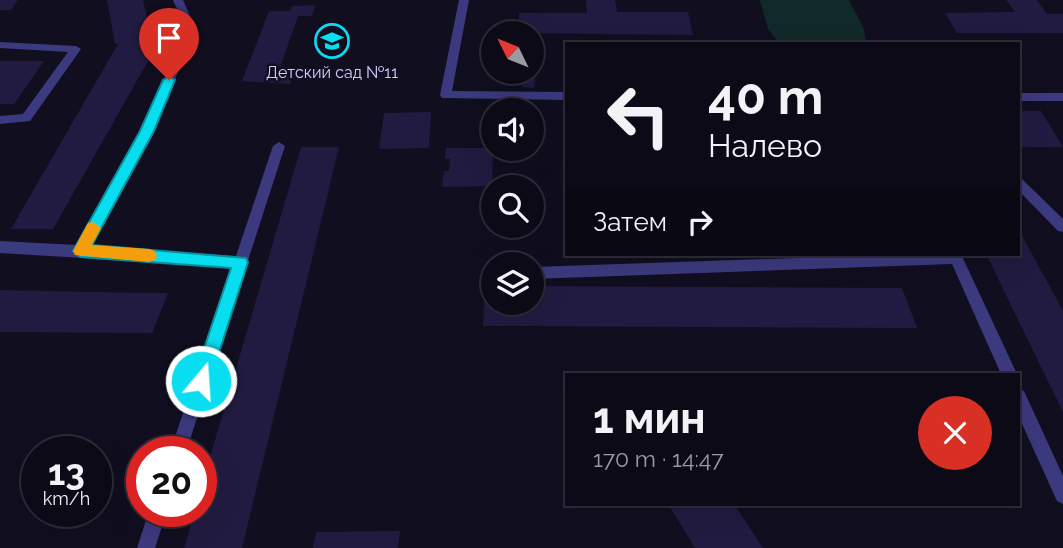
<!DOCTYPE html>
<html lang="ru">
<head>
<meta charset="utf-8">
<style>
  :root { --surface:#0d0a18; --page:#161321; --text:#f1f3f6; --muted:#9a9aa2; --line:#2d2b37 }
  body { margin:0; font-family:Raleway,sans-serif; background:var(--page); color:var(--text); height:100vh; display:flex; flex-direction:column; font-size:26px; white-space:nowrap }
  * { box-sizing:border-box; margin:0 }
  p { font-size:23px; color:var(--muted) }
  .icon { flex:none; width:38px; height:38px; fill:none; stroke:currentColor; stroke-width:2; stroke-linecap:round; stroke-linejoin:round }
  .map { position:relative; flex:1; overflow:hidden }
  .panel { position:absolute; left:565px; top:373px; width:455px; height:133px; display:flex; flex-direction:column; background:var(--surface); border-radius:0px; box-shadow:0 7px 28px #0002,0 0 0 2px var(--line) }
  .panel>* { flex:none }
  .top-card { position:absolute; left:565px; top:42px; width:455px; height:214px; border-radius:0px; box-shadow:0 7px 28px #0002,0 0 0 2px var(--line); background:#0d0a18; color:var(--text); overflow:hidden }
  .needle { width:46px; rotate:313deg }
  .fabs { position:absolute; left:481px; top:21px; display:grid; gap:14px }
  .fabs a { display:grid; place-items:center; width:63px; height:63px; border-radius:50%; background:var(--surface); box-shadow:0 7px 28px #0002,0 0 0 2px var(--line); font-size:35px }
  .speed { position:absolute; left:21px; top:436px; display:flex; gap:14px; font-size:35px; font-weight:700; text-align:center }
  .speed>* { display:grid; place-content:center; width:91px; height:91px; border-radius:50%; background:var(--surface); box-shadow:0 7px 28px #0002,0 0 0 2px var(--line); line-height:1 }
  .speed small { font-size:18px; font-weight:400 }
  .speed .limit { border:10px solid #d22; background:#fff; color:#111 }
  .pin { position:absolute; display:grid; place-items:center; width:60px; height:60px; color:#fff; margin:-72px -30px; border-radius:50% 50% 50% 0; rotate:-45deg; box-shadow:0 0 7px #0007 }
  .pin .icon { rotate:45deg }
  .me { position:absolute; width:77px; margin:-38px; rotate:18deg; stroke-linejoin:round; filter:drop-shadow(0 0 5px #0008) }
  .turn { display:flex; align-items:center; gap:24px; height:147px; padding:0 28px; font-size:32px }
  .turn .icon { width:91px; height:91px; stroke-width:2.5 }
  .turn b { display:block; font-size:49px; line-height:60px }
  .then { display:flex; align-items:center; height:66px; padding:0 28px; background:#0003; gap:14px; font-size:26px }
  .round { display:grid; place-items:center; flex:none; width:74px; height:74px; border-radius:37px; background:var(--page) }
  .summary { display:flex; align-items:center; justify-content:space-between; height:119px; padding:0 28px }
  h1 { font-size:42px; font-weight:700; line-height:52px }
  .map>svg:first-child { display:block }
  .green { fill:#112a29 }
  .building { fill:#221b41 }
  .lines { fill:none; stroke-linecap:round; stroke-linejoin:round }
  .service { fill:#3c3a7e; fill-rule:evenodd }
  .route { fill:#09ddf0; stroke:#06909c; stroke-width:2 }
  .slow { fill:#f59e0b }
  .labels { text-anchor:middle; stroke-width:5; stroke-linejoin:round; paint-order:stroke }
  .far-poi-label { font-size:16px; fill:#d3cffd; stroke:#110e20 }
</style>
</head>
<body>
<div class="map">
<svg width="1063" height="548" viewBox="0 0 1063 548">
  <rect width="100%" height="100%" fill="#110e20"/>
  <path class="green" d="M760,0H849L864,29L866,42L780,44L768,29Z"/>
  <path class="building" d="M0,0H18L11,10H0Z
    M107,0H143L151,35L147,37L149,53L152,54L53,229H11L118,44H115Z
    M586,0H615L617,12H688L693,35L518,33L519,13H587Z
    M1006,0H1037L1047,14H1063V33H957L945,13L1015,12Z
    M315,5L312,16H298L279,71H294L290,84L242,81L269,11H290L292,6Z
    M0,61H44L14,104H0Z
    M536,71L534,88L522,87L523,72Z
    M1018,111H1041L1063,147H1018Z
    M431,112L429,148L379,149L384,113Z
    M301,147H339L242,548H184L195,511H201V488Z
    M446,148H493L492,186L442,187L444,171H449L450,159H445Z
    M1018,228L1063,311V412L986,254H1018Z
    M485,286H494V303H532V286L902,288L917,328L483,326Z
    M0,290L141,293H168L152,333L0,332Z
    M668,504H734L763,548H695Z
    M400,531L398,548H313L316,532Z"/>
  <g class="lines">
    <path class="service" d="M173,0H183L196,30L153,131L91,246L236,256L273,146L279,142L285,146L186,452H170L232,267L0,253V241L77,245L141,131L186,30Z
      M459,0H469L452,91L567,92V100L442,98L440,95Z
      M0,42L76,46L81,49L30,121L0,124V116L23,114L68,52L0,48Z
      M1018,93H1063V101H1018Z
      M1018,177L1022,179L1063,219V232L1058,231L1018,190Z
      M913,254H961L1017,374H1001L952,264L532,279V267Z
      M1018,389L1024,391L1063,476V504L1057,501L1018,415Z
      M149,511H167L155,548H137Z"/>
  </g>
  <path class="route" d="M169,76L175,80L154,131L92,245L246,258L248,262L210,381L208,387L201,389L195,387L193,381L231,268L80,257L73,251L140,131L163,80Z"/>
  <path class="slow" d="M93,222L101,228L92,245L149,249L155,251L157,256L155,260L149,262L75,255L73,251L88,223Z"/>
  <defs>
    <g id="school-ring" transform="scale(1.75)"><circle r="9.5" fill="#110e20" stroke="#09ddf0" stroke-width="1.5"/><path d="M0-5L7-2L0 1L-7-2ZM-4 1L0 2.5L4 1V4Q0 6-4 4Z" fill="#09ddf0"/></g>
  </defs>
  <g fill-rule="evenodd">
    <use href="#school-ring" x="332" y="41"/>
  </g>
  <g class="labels">
    <g class="far-poi-label">
      <text x="332" y="78">Детский сад №11</text>
    </g>
  </g>
</svg>
<div class="fabs">
<a><svg class="needle" viewBox="-14 -14 28 28"><path d="M0-13l5 13h-10z" fill="#e53935"/><path d="M0 13l5-13h-10z" fill="#9a9aa2"/></svg></a>
<a><svg class="icon" aria-label="sound" viewBox="0 0 24 24"><path d="M4 9h4l5-4v14l-5-4H4zM17 9q2 3 0 6"/></svg></a>
<a><svg class="icon" aria-label="search" viewBox="0 0 24 24"><circle cx="10" cy="10" r="6"/><path d="M15 15l6 6"/></svg></a>
<a><svg class="icon" aria-label="layers" viewBox="0 0 24 24"><path d="M12 4l9 5-9 5-9-5zM3 14l9 5 9-5"/></svg></a>
</div>
<div class="speed"><div>13<small>km/h</small></div><div class="limit">20</div></div>
<div class="pin" style="left:169px;top:80px;background:#d93025"><svg class="icon" aria-label="arrive" viewBox="0 0 24 24"><path d="M6 21V4h12l-3 4 3 4H6"/></svg></div>
<svg class="me" style="left:201px;top:381px" viewBox="-20 -20 40 40"><circle r="17" fill="#09ddf0" stroke="#fff" stroke-width="3"/><path d="M0-11L8 9 0 5-8 9z" fill="#fff"/></svg>
<div class="top-card">
<div class="turn"><svg class="icon" aria-label="left" viewBox="0 0 24 24"><path d="M17 20v-9H6M10 6l-5 5 5 5"/></svg><div><b>40 m</b>Налево</div></div>
<div class="then">Затем<svg class="icon" aria-label="right" viewBox="0 0 24 24"><path d="M7 20v-9h11M14 6l5 5-5 5"/></svg></div>
</div>
<section class="panel">
<div class="summary"><div><h1>1 мин</h1><p>170 m · 14:47</p></div><a class="round" style="background:#d93025;color:#fff"><svg class="icon" aria-label="close" viewBox="0 0 24 24"><path d="M6 6l12 12M18 6L6 18"/></svg></a></div>
</section>
</div>
</body>
</html>
